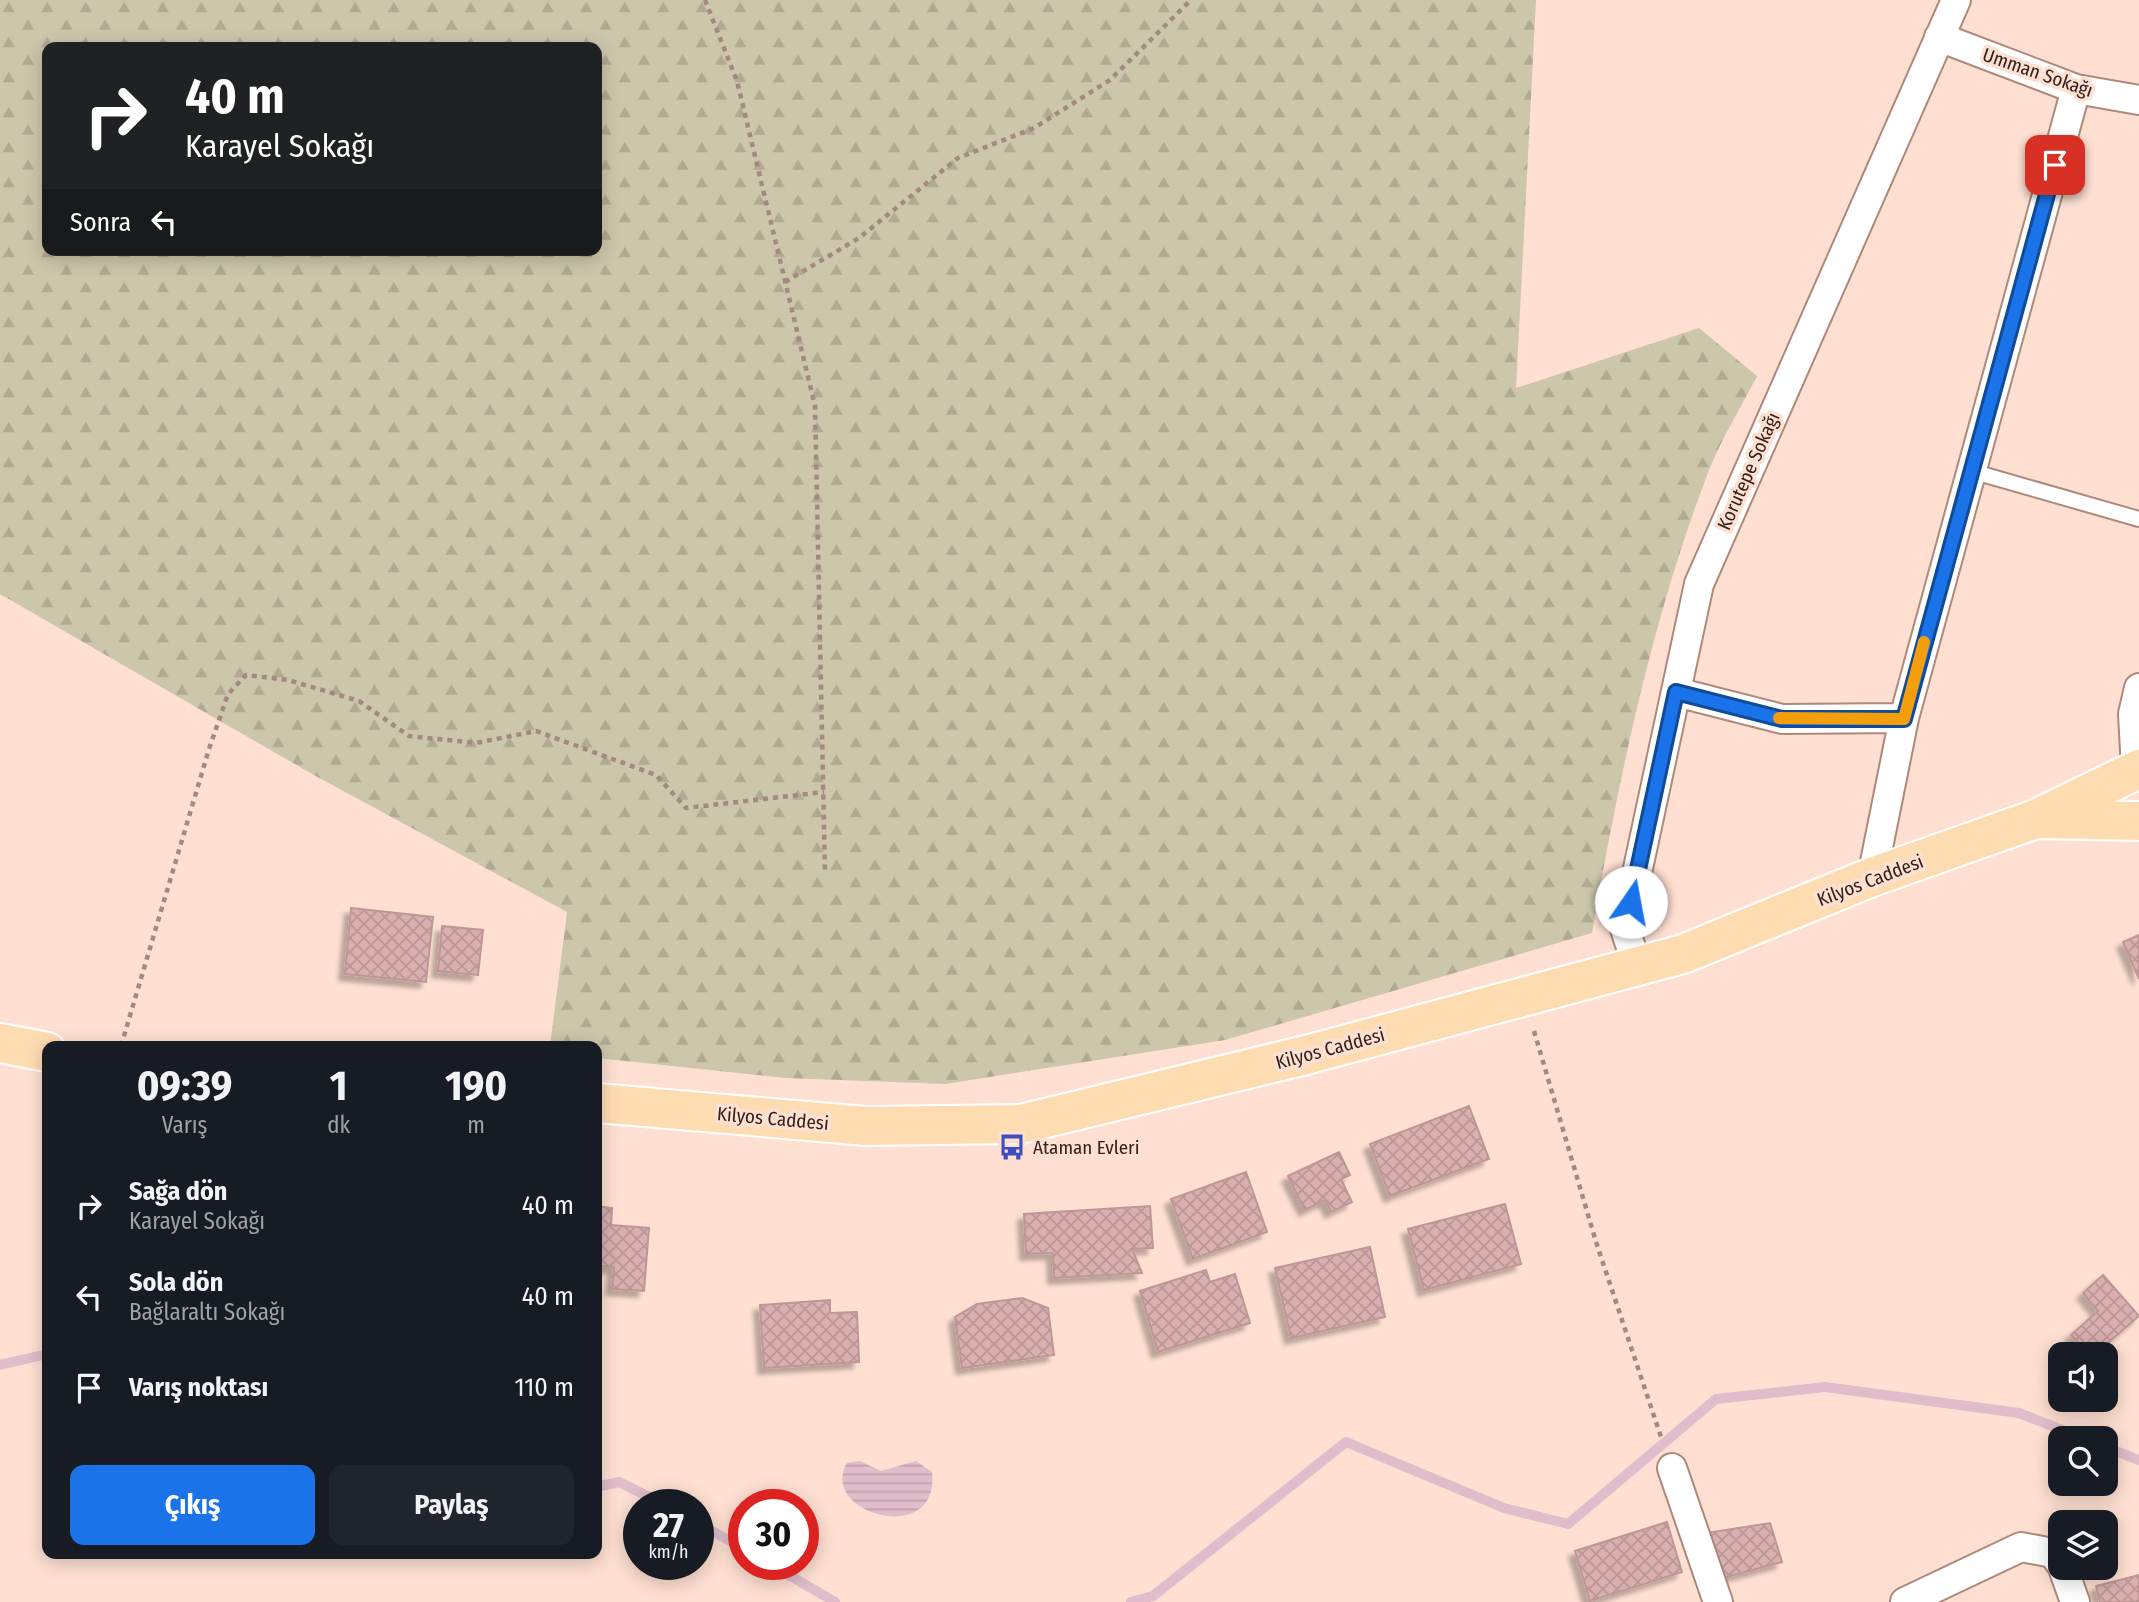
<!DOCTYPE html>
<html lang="tr">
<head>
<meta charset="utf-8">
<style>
  :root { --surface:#171b24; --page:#20242c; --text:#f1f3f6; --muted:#9ea1a6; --accent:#1a73e8 }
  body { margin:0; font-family:"Fira Sans Condensed",sans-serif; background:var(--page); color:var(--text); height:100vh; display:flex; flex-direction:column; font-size:26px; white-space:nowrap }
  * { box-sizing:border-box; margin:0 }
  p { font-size:23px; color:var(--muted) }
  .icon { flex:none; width:38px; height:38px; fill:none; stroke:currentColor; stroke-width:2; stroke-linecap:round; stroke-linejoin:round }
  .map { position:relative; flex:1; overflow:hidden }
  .drawer { position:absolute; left:42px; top:1041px; width:560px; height:518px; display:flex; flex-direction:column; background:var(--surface); border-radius:14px; box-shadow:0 4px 18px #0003 }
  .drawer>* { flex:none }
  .top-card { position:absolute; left:42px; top:42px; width:560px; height:214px; border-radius:14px; box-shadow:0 4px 18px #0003; background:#202124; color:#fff; overflow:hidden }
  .fabs { position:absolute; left:2048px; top:1342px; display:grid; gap:14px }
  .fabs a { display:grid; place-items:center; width:70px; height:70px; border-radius:14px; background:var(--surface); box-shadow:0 4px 18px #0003; font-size:35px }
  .speed { position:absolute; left:623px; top:1489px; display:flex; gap:14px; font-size:35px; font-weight:700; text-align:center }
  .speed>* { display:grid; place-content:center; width:91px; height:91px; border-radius:50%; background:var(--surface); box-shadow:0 4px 18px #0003; line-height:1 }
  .speed small { font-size:18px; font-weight:400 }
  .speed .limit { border:10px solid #d22; background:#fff; color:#111 }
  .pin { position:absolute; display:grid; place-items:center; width:60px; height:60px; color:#fff; margin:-30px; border-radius:14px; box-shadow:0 4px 10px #0006 }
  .me { position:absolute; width:77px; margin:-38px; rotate:12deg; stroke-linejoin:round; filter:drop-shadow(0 0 5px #0008) }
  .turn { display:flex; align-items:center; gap:24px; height:147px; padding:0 28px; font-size:32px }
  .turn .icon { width:91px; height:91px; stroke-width:2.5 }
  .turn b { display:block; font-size:49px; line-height:60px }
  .then { display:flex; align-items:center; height:66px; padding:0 28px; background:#0003; gap:14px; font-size:26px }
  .eta { display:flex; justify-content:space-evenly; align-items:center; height:119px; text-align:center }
  .eta b { font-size:42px; font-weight:700; line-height:49px }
  .primary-button { display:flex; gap:14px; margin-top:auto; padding:14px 28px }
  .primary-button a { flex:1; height:80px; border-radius:14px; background:var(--accent); color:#fff; font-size:28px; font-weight:700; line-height:80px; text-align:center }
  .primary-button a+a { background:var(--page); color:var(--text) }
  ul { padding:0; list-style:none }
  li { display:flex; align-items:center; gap:21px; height:91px; padding:0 28px }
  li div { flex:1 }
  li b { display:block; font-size:26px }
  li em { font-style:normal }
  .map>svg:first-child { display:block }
  .forest { fill:url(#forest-firs); fill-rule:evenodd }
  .water { fill:url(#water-rules) }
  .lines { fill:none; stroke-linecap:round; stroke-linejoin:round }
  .stream { stroke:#dfbdcb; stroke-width:10 }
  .building { fill:url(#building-cross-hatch); stroke:#bf9696; stroke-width:2; filter:url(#shadow) }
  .service-casing { stroke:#ad897a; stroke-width:18 }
  .minor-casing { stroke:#ad897a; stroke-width:32 }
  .primary-casing { stroke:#fff; stroke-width:42 }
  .path { stroke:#a28a80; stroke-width:4.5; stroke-dasharray:5 5; stroke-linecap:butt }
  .service { stroke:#fff; stroke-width:14 }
  .minor { stroke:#fff; stroke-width:28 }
  .primary { stroke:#fedcb2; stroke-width:38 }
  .route-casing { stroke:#114b97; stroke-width:18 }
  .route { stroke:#1a73e8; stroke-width:12 }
  .slow { stroke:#f59e0b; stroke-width:12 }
  .labels { text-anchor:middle; stroke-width:7; stroke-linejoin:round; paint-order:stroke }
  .street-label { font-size:19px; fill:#31221c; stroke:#fedfd1 }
  .poi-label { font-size:19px; fill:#31221c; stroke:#fedfd1; text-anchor:start }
</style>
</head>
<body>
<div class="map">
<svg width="2139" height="1602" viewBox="0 0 2139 1602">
  <defs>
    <pattern id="forest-firs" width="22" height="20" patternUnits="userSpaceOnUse" patternTransform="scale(1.75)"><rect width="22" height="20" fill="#ccc6ab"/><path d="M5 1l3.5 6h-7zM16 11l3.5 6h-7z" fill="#b0aa93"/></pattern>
    <pattern id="water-rules" width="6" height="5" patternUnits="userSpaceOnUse" patternTransform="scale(1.75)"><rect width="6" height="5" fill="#dfbdcb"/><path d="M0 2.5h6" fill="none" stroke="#c0a2ae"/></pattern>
    <pattern id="building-cross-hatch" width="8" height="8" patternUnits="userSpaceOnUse" patternTransform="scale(1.75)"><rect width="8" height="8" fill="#d9afaf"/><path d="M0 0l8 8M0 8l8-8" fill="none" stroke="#bb9696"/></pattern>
    <filter id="shadow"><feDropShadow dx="-6" dy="6" stdDeviation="2" flood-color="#0004"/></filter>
  </defs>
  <rect width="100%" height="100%" fill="#fedfd1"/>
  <path class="forest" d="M0,0H1536L1516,388L1699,328L1757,376C1741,407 1722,438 1709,470C1652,618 1619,777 1592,933L1225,1040L945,1084L786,1078L597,1058V1046H550L567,912L312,774L0,594ZM47,47H597V250H47Z"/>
  <path class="water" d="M860,1461L881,1471L916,1461L932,1472C941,1548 817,1514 847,1463Z"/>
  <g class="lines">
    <path class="stream" d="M0,1365L47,1354
      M2105,1447L2139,1460
      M597,1487L619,1482L665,1505
      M698,1523L744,1549
      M770,1564L835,1602
      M1131,1602L1153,1596L1346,1442L1504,1508L1568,1524L1716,1399L1825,1387L2019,1413L2083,1438"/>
  </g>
  <path class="building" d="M351,908L433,917L426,982L345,974Z
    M442,926L483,930L478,975L438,971Z
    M2139,935V979L2123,942Z
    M1469,1106L1489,1159L1390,1196L1370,1144Z
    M1339,1152L1350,1175L1341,1179L1352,1202L1331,1212L1325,1200L1305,1210L1288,1176Z
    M1246,1172L1267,1232L1193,1259L1171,1199Z
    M1505,1204L1521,1264L1424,1290L1408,1229Z
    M597,1206L612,1208L611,1225L649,1228L644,1291L612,1289L614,1267L597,1266Z
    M1150,1206L1153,1248L1132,1249L1142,1273L1054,1278L1053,1253L1026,1254L1024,1214Z
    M1370,1247L1385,1317L1291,1338L1275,1268Z
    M1206,1270L1210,1282L1235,1274L1250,1323L1158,1352L1140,1291Z
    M2103,1275L2139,1316L2095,1354H2089L2071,1335L2098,1311L2083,1293Z
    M1022,1298L1048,1308L1054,1355L962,1368L955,1317L977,1304Z
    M830,1300V1313L857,1312L859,1362L764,1368L760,1305Z
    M1667,1522L1682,1572L1590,1601L1575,1551Z
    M1770,1523L1782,1562L1719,1579L1706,1533Z
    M2139,1575V1602H2100L2096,1586Z"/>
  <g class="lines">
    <g class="service-casing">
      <path id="service" d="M1971,471L2139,519"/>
    </g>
    <g class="minor-casing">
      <path id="minor" d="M1939,37L2076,89L2139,100
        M1676,692L1782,719L1904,718
        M2136,770L2133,714L2139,688
        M1872,877L1904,718L2076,89
        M1637,966L1625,929L1699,584L1956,0
        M1672,1468L1718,1602
        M2063,1568L2075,1602
        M1905,1602L2021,1547L2053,1553L2060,1563"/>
    </g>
    <g class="primary-casing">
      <path id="primary" d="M2038,819L2139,821
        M0,1043L47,1052
        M597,1103L866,1126L1021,1124L1306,1055L1683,954L1872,877L2036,819L2139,769"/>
    </g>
    <path class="path" d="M705,0L737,81L815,406L825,874
      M785,282L859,238L958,158L1034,128L1110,80L1191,0
      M1534,1031L1596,1242L1662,1440
      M121,1046L209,749L228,694L246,675L288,680L359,701L409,736L476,743L536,731L656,775L686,808L824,792"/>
    <use href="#service" class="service"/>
    <use href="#minor" class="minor"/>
    <use href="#primary" class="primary"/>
  </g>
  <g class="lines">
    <g class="route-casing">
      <path id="route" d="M1631,902L1676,692L1782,719H1904L2055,165"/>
    </g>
    <use href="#route" class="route"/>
    <path class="slow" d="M1779,718L1904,719L1924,642"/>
  </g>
  <defs>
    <g id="bus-bare" transform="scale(2.1)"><path d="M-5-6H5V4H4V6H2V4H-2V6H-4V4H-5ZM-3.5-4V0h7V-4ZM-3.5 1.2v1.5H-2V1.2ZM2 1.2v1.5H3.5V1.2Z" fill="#3e4ec2" stroke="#fedfd1" stroke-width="2.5" paint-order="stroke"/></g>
  </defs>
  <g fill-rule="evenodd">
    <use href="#bus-bare" x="1012" y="1147"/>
  </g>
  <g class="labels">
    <g class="street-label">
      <text transform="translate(2038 72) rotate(19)" y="7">Umman Sokağı</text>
      <text transform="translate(1748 471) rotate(-66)" y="7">Korutepe Sokağı</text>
      <text transform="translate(1870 880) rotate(-21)" y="7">Kilyos Caddesi</text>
      <text transform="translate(1330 1048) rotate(-15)" y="7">Kilyos Caddesi</text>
      <text transform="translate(773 1118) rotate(5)" y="7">Kilyos Caddesi</text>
    </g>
    <g class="poi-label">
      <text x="1033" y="1154">Ataman Evleri</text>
    </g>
  </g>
</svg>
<div class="fabs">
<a><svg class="icon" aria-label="sound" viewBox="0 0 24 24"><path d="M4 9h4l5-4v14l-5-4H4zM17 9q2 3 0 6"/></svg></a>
<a><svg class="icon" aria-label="search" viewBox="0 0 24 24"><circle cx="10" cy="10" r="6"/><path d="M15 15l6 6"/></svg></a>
<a><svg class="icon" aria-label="layers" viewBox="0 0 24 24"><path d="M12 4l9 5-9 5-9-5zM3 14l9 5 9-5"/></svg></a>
</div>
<div class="speed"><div>27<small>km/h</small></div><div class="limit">30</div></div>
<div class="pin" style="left:2055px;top:165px;background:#d93025"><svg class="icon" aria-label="arrive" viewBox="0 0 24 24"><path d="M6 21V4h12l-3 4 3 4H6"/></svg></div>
<svg class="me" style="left:1631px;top:902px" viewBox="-20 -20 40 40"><circle r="19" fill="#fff"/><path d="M0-13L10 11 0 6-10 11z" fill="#1a73e8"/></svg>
<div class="top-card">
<div class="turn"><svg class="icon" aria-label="right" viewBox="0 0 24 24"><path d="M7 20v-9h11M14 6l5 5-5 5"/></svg><div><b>40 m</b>Karayel Sokağı</div></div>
<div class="then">Sonra<svg class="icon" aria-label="left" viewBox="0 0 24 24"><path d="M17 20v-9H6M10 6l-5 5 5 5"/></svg></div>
</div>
<section class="drawer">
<div class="eta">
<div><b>09:39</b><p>Varış</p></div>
<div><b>1</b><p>dk</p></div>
<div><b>190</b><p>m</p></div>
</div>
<ul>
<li><svg class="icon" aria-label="right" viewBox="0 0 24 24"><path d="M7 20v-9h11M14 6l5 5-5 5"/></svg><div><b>Sağa dön</b><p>Karayel Sokağı</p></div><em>40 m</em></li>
<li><svg class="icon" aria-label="left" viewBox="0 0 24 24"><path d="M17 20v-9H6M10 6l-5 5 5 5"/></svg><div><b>Sola dön</b><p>Bağlaraltı Sokağı</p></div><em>40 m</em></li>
<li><svg class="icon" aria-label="arrive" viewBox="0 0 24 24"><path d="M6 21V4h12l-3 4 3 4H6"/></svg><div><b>Varış noktası</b></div><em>110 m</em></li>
</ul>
<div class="primary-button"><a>Çıkış</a><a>Paylaş</a></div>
</section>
</div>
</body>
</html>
